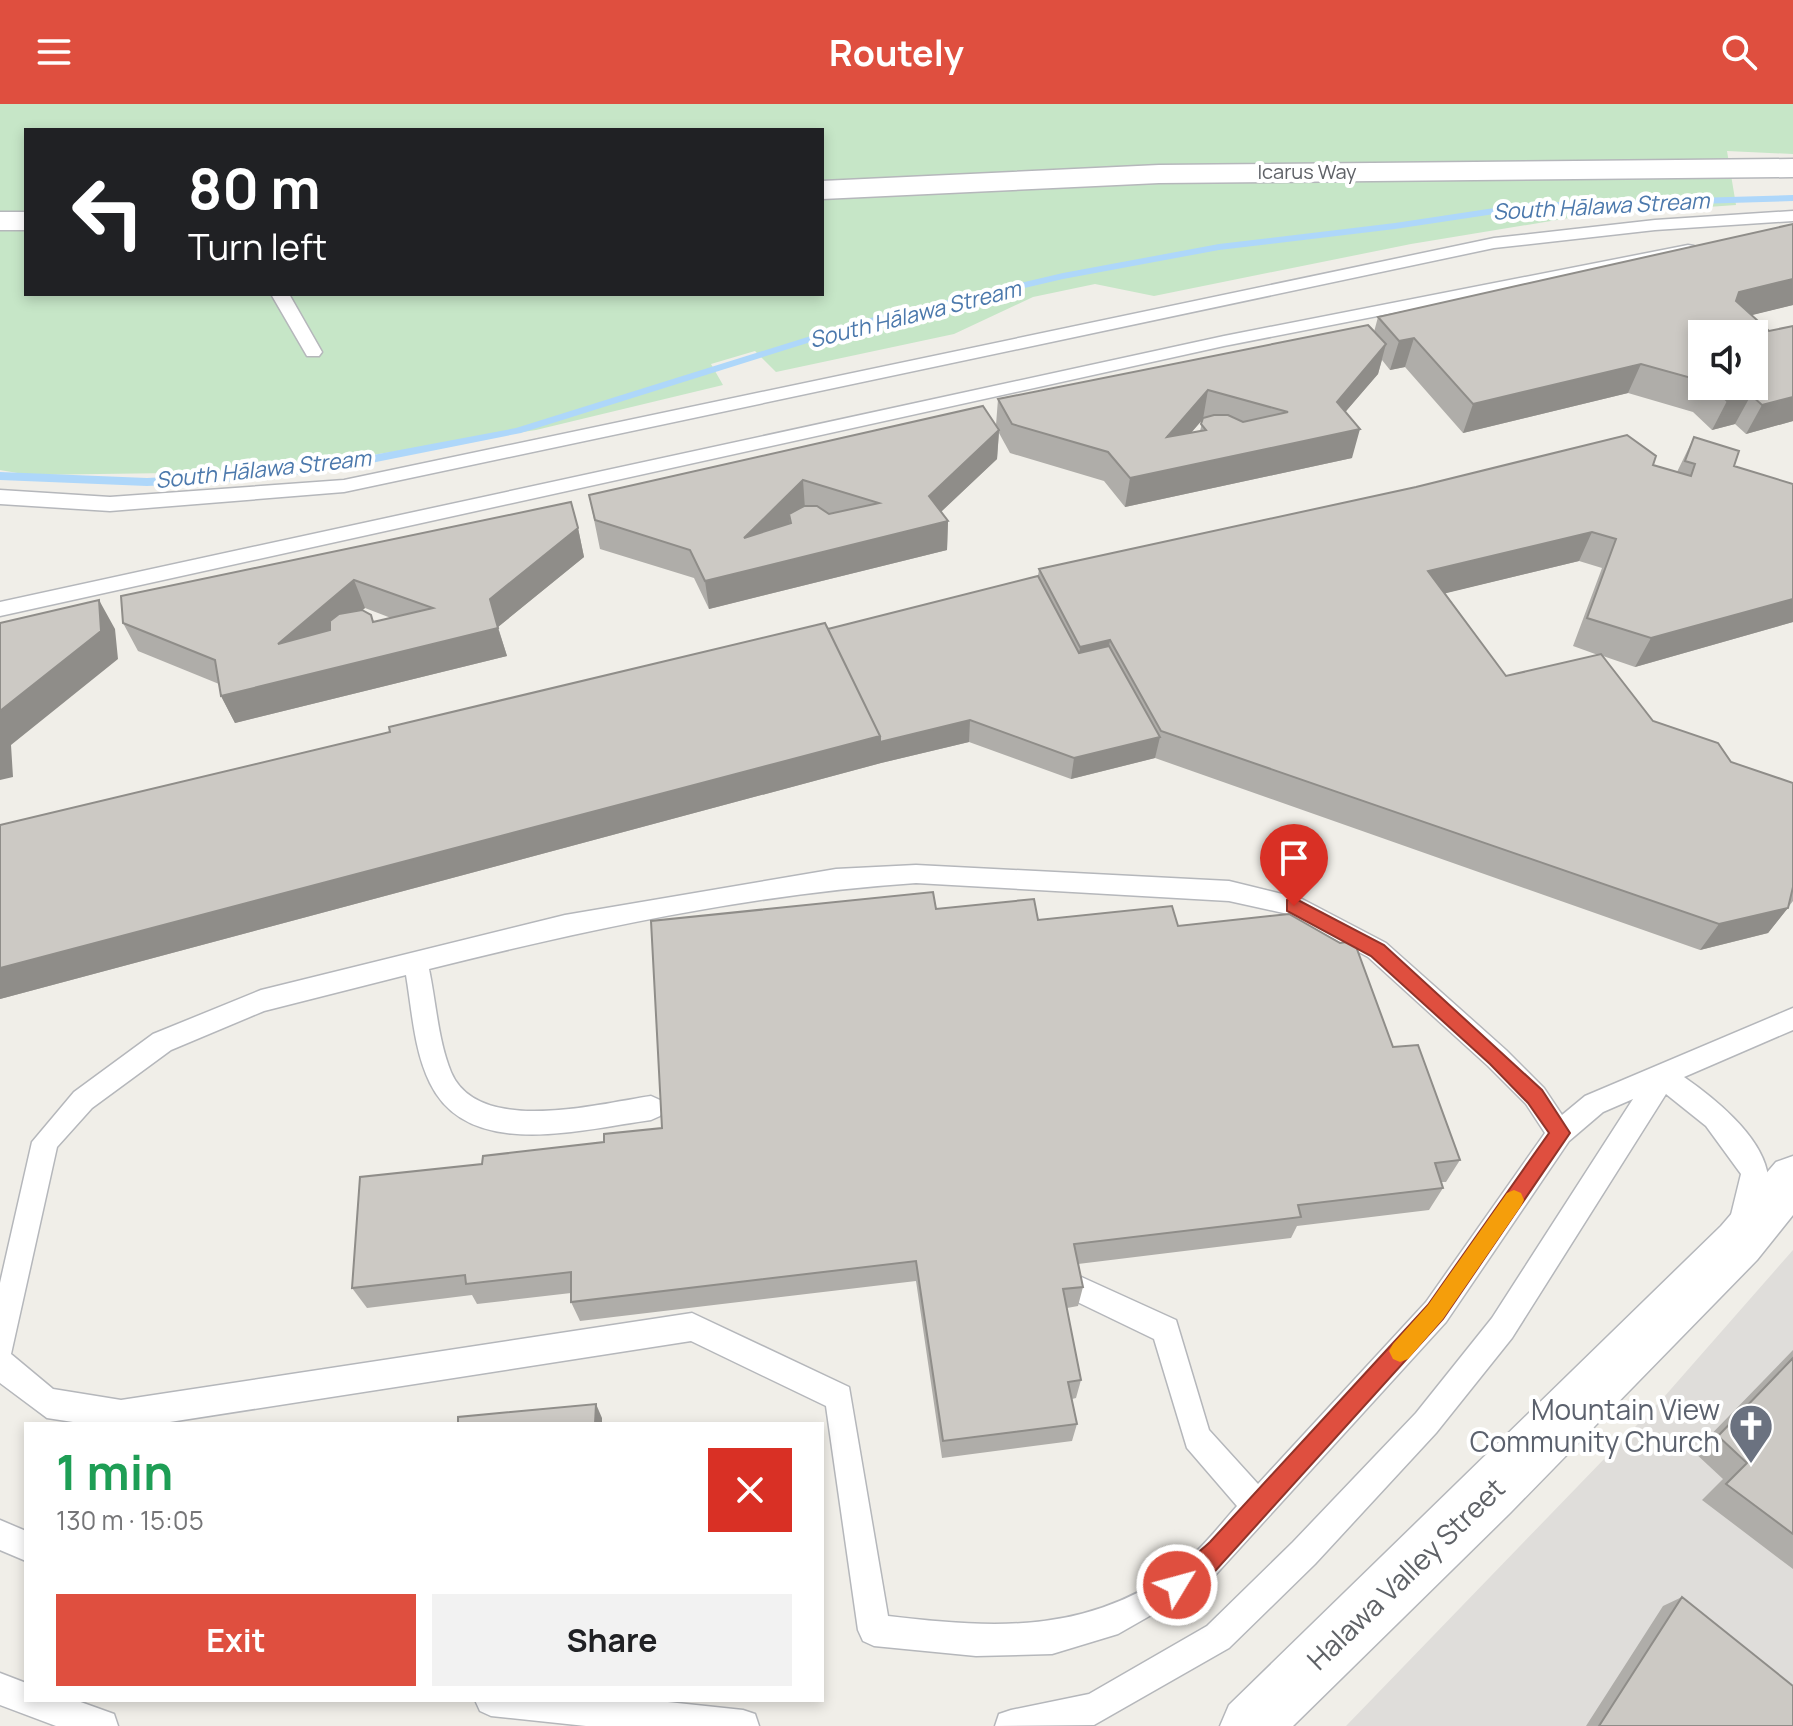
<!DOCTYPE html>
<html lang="en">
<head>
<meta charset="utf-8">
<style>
  :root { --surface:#fff; --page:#f2f2f2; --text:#202124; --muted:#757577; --accent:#df4f3f }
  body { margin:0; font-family:Manrope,sans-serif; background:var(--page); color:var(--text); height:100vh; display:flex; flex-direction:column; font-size:30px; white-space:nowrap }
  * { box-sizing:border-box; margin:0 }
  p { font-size:26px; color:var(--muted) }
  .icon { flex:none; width:44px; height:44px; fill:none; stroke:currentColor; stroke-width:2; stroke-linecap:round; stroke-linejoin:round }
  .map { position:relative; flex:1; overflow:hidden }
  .details { position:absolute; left:24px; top:1318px; width:800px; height:280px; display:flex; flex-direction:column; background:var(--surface); border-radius:0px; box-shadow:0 4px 12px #0003 }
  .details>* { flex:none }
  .top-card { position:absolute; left:24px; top:24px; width:800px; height:168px; border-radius:0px; box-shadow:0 4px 12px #0003; background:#202124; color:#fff; overflow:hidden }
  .tools { position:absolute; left:1688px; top:216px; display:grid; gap:16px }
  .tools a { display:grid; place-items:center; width:80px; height:80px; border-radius:0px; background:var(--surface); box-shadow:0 4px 12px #0003; font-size:40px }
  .pin { position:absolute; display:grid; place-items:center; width:68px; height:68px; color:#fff; margin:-82px -34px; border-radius:50% 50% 50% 0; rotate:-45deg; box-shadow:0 0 8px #0007 }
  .pin .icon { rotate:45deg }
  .me { position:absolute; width:88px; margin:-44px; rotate:53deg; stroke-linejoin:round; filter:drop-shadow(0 0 6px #0008) }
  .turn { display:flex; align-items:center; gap:28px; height:168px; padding:0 32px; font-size:36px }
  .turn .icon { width:104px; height:104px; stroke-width:2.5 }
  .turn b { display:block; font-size:56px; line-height:68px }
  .round { display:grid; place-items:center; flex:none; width:84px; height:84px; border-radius:0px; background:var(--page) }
  .headline { display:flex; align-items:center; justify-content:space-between; height:136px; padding:0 32px }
  h1 { font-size:48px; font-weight:700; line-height:60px; color:#1e9e55 }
  .action { display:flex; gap:16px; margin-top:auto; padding:16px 32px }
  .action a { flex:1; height:92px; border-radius:0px; background:var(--accent); color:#fff; font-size:32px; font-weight:700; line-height:92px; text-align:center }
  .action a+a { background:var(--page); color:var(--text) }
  header { display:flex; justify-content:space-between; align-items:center; height:104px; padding:0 32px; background:var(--accent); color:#fff; font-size:36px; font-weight:700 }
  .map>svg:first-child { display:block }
  .industrial { fill:#dfddda }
  .green { fill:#c6e6c7; fill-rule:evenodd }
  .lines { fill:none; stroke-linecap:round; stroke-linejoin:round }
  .stream { fill:#aed7fa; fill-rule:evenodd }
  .service-casing { stroke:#b5b7bb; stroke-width:3 }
  .minor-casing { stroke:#b5b7bb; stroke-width:3 }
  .service { fill:#fff; fill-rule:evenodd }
  .minor { fill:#fff; fill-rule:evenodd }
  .wall { fill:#afada9; fill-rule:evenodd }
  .shaded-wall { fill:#8f8d89 }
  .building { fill:#ccc9c4; stroke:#8f8d89; stroke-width:2; fill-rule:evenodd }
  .route { fill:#df4f3f; stroke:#913329; stroke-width:2 }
  .slow { fill:#f59e0b }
  .labels { text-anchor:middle; stroke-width:8; stroke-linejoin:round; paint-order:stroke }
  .far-street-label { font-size:20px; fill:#5f6267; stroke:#fff }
  .far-water-label { font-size:22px; font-style:italic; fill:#4b78ac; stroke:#fff }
  .near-worship-label { font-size:28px; fill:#5b616d; stroke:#fff; text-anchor:end }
  .near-street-label { font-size:28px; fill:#5f6267; stroke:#fff }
</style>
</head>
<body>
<header><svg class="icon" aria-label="menu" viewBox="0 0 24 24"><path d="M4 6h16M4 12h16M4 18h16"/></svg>Routely<svg class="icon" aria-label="search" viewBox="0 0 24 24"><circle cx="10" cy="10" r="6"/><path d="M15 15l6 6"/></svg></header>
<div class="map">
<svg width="1793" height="1622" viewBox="0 0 1793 1622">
  <rect width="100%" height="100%" fill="#f0eee8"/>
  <path class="industrial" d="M1793,1146V1622H1346L1664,1293Z"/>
  <path class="green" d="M0,0H1793V50L1727,47L1736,101L1581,112L1411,140L1154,192L1095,180L1033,193L954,230L776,268L755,247L711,260L723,281L536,326L339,356L242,368L29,371L0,366ZM26,26H822V190H26Z"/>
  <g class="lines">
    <path class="stream" d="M1793,91V97L1527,105L1395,125L1219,146L1063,175L865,221L521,329L341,365L245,377L147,382L0,376V368L147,374L245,369L341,357L516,324L862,216L1063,169L1219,140L1395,119L1527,99Z"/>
    <g class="service-casing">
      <path id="service" d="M1793,107V117L1655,126L1494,144L344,388L110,407L0,400V386L110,393L344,376L1494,134L1655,116Z
        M1688,141L1694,142V150L1224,242L0,512V498L1224,232Z
        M271,190H289L322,248L319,252H307Z
        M916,761L1229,777L1302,795L1386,839L1506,946L1544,984L1562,1011L1585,992L1793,904V926L1684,973C1713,993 1759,1030 1767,1067C1771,1082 1759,1114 1753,1128L1743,1132L1733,1128L1729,1119L1741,1070L1706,1022L1666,990L1512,1234L1436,1329L1315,1460L1229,1544L1094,1621L995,1622L999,1610L1011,1606L1089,1590L1207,1522L1293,1438L1416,1309L1492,1214L1633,995L1603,1008L1569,1037L1446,1218L1209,1478L1118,1530L1052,1550L976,1552L874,1542L863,1537L858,1526L826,1302L691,1237L157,1320H86L47,1314L0,1279V1179L32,1038L74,988L153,930L261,886L565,811L836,765ZM916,779L1229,797L1288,810L1368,853L1488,962L1526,1000L1545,1029L1426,1198L1258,1380L1209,1326L1176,1216L1077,1171L1067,1175L1063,1184L1067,1193L1154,1235L1187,1344L1237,1402C1221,1420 1205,1441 1187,1456C1095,1531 998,1525 888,1512L849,1283L692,1209L121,1296L53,1285L11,1250L57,1043L92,1004L171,946L264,907L406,871C412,906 414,947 430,979C468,1058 583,1025 651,1016L660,1012L664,1004L660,996L651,992C598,1000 478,1032 451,968C438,936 436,898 429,865C589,825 752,790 916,779Z
        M0,1416L26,1427V1457L0,1446Z
        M0,1569L26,1579V1596H75L114,1610L118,1622H56L0,1601Z
        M475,1596H649L743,1606L755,1610L759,1622H586L491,1612L480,1607Z"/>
    </g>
    <g class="minor-casing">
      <path id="minor" d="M1793,55V73L1159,79L822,95V77L1159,61Z
        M0,108H26V126H0Z
        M1793,1052V1111L1757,1156L1510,1409L1293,1622H1220L1229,1601L1721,1122L1776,1058Z"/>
    </g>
    <use href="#service" class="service"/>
    <use href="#minor" class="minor"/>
  </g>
  <path class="wall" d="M1793,120V201L1751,211L1769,227L1793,222V317L1746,330L1735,320L1712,326L1693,308L1628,289L1463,329L1405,263L1390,266L1382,256L1378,270L1345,308L1352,354L1125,403L1104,377L1010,349L999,329L997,355L941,408L948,417L947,446L709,505L694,474L600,445L589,391L996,321L998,295L1374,228L1378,213ZM1702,230L1754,282H1702ZM1203,315L1200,327L1191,329Z
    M1694,333L1734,362L1793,380V518L1635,563L1603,552L1653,617L1731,658L1793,679V797L1768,829L1700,846L1155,654L1071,675L969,638L881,659L0,895V721L828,525L1038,472L1039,465L1653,361L1677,368ZM1579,457L1602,464L1573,542L1598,551L1506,572L1445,489Z
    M578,424L584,453L498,523L507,552L235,619L221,592L219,580L138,547L123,519ZM365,504L391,514L374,518L362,506Z
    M936,805L1038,816L1178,822L1393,943L1460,1056L1446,1078H1441L1443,1084L1429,1106L1297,1122L1291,1134L1078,1160L1083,1183L1078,1202L1067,1204L1081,1276L1076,1294L1072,1295L1077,1320L1072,1337L942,1354L916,1177L580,1217L571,1198V1189L477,1200L472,1191L367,1204L352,1184L482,1060L604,1038L662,1024Z
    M1793,1246V1465L1702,1396L1723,1375L1694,1348Z
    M1682,1493L1793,1622H1586L1663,1502Z"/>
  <path class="shaded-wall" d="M1793,175V201L1724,218L1739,188Z
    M1414,234L1405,263L1390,266L1399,237Z
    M1386,240L1378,270L1329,327L1337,298Z
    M1641,260L1628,289L1463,329L1473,300Z
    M1208,286L1203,315L1162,362L1167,333Z
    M1751,291L1735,320L1712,326L1727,297Z
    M1793,293V317L1746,330L1762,301Z
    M1360,325L1352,354L1125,403L1130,374Z
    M999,326L997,355L928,420L929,392Z
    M803,376L805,405L789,410L790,420L744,434Z
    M948,417L947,446L709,505L705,477Z
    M578,424L584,453L498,523L490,495Z
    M1592,428L1579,457L1418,496L1428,467Z
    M354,476L365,504L290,568L278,540Z
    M1793,495V518L1635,563L1651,534Z
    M99,496L115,525L118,555L11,641L13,673L0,676V607Z
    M498,524L507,552L235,619L221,592Z
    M1110,536L1106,564L1076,571L1080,543Z
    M970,616L969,638L881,659L0,895V864L880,632Z
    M1160,633L1155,654L1071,675L1074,654Z
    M1788,804L1768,829L1700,846L1719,820Z
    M596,1300L602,1314V1320H595Z"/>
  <path class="building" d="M1793,120V175L1739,188L1736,197L1769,227L1793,222V293L1762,301L1751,291L1727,297L1711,282H1754V230H1702V277L1641,260L1473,300L1414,234L1399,237L1378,213Z
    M1368,221L1386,240L1337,298L1360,325L1130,374L1108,348L1012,320L998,295ZM1208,286L1288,308L1243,318L1228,311H1214L1203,314L1201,320L1206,326L1167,333Z
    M983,302L999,326L929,392L948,417L705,477L690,446L595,416L589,391ZM803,376L879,399L829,410L817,402H804L789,410L791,419L744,434Z
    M1627,331L1656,352L1653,361L1691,372L1695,360L1685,357L1694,333L1739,347L1734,362L1793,380V495L1651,534L1587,514L1616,435L1592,428L1428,467L1506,572L1601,550L1653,617L1718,639L1731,658L1793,679V783L1788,804L1719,820L1161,627L1110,536L1080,543L1039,465L1416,383Z
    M571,398L578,424L490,495L498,524L221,592L215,556L123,519L121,492ZM354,476L433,504L373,518L371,511L362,506L339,510L330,517V526L278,540Z
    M1038,472L1079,549L1109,542L1160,633L1074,654L970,616L880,638V632L828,525Z
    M99,496L101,527L0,607V519Z
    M825,519L880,632L0,864V721L390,628L389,623Z
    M933,788L936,805L1034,795L1038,816L1172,802L1178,822L1289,810L1340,839L1354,837L1393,943L1418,941L1460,1056L1435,1059L1443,1084L1298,1101L1301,1113L1074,1140L1083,1183L1063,1185L1081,1276L1068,1278L1077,1320L943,1337L916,1157L571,1198V1168L466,1180L465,1171L352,1184L360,1073L482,1060L483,1052L604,1038V1030L662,1024L651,817Z
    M1793,1254V1430L1726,1380L1747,1359L1718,1332Z
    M596,1300L595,1320H458V1313Z
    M1682,1493L1793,1582V1622H1599Z"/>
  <path class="route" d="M1294,794L1384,841L1542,986L1570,1029L1443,1215L1207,1476L1177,1492L1168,1489L1165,1481C1169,1470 1199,1449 1210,1438L1428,1201L1549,1029L1528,999L1490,960L1371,852L1287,807V796Z"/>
  <path class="slow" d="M1514,1086L1521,1089L1524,1096L1521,1102L1443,1215L1408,1255L1400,1258L1393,1255L1389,1247L1393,1240L1428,1201L1507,1089Z"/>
  <defs>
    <g id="church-pin" transform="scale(2.3)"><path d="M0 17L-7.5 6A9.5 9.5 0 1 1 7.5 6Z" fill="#6b7280" stroke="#fff"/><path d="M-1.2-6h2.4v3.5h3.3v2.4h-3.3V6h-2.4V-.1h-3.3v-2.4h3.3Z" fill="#fff"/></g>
  </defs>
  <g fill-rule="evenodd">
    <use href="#church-pin" x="1751" y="1322"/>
  </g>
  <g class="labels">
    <g class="far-street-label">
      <text x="1307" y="75">Icarus Way</text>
    </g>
    <g class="far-water-label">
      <text transform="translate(1601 102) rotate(-3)" y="8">South Hālawa Stream</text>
      <text transform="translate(915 210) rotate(-14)" y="8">South Hālawa Stream</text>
      <text transform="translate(263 365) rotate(-6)" y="8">South Hālawa Stream</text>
    </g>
    <g class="near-worship-label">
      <text x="1720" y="1316">Mountain View<tspan x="1720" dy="32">Community Church</tspan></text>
    </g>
    <g class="near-street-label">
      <text transform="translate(1406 1470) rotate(-44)" y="10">Halawa Valley Street</text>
    </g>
  </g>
</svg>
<div class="tools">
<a><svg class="icon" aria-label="sound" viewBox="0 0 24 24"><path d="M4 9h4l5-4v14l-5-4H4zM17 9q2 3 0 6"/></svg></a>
</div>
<div class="pin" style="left:1294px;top:802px;background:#d93025"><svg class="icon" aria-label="arrive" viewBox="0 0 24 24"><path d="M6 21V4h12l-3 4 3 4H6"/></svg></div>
<svg class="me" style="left:1177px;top:1481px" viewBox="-20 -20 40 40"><circle r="17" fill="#df4f3f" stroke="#fff" stroke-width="3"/><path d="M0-11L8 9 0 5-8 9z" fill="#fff"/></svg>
<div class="top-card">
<div class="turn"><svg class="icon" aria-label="left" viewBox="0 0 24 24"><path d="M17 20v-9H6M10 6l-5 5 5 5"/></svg><div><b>80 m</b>Turn left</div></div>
</div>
<section class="details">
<div class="headline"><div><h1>1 min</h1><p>130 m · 15:05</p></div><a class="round" style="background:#d93025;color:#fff"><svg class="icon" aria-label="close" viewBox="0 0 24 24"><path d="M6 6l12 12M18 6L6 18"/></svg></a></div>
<div class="action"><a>Exit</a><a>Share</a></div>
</section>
</div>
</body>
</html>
